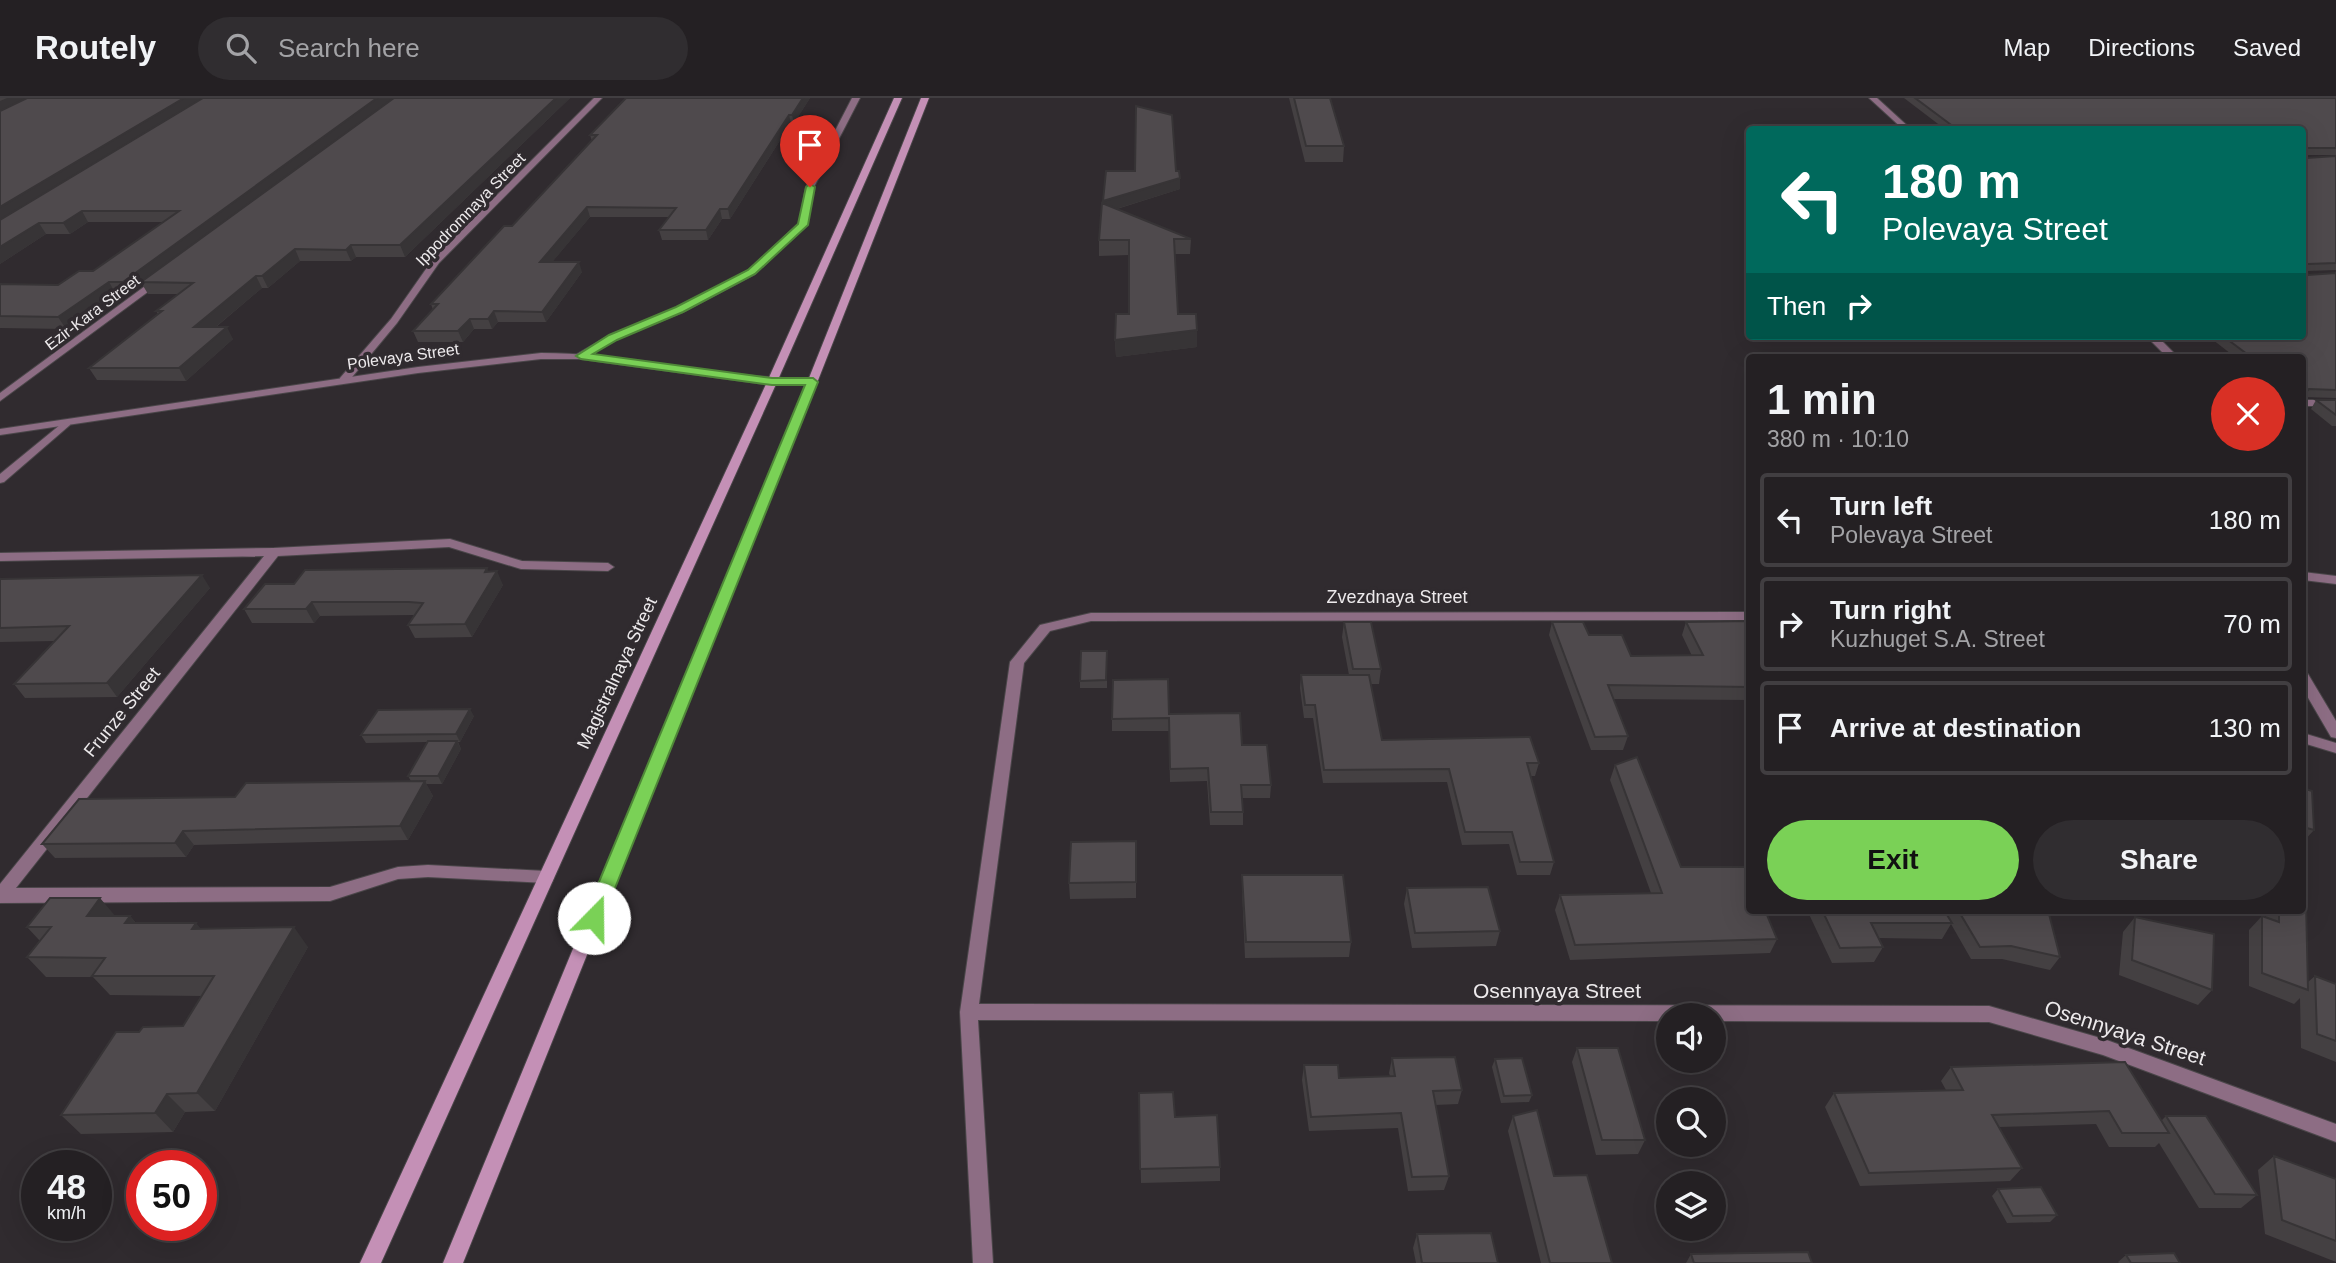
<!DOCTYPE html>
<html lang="en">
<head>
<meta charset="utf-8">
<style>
  :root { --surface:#242023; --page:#302d30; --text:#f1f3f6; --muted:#a3a3a6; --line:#413e41; --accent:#7ad156 }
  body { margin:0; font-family:Arial,sans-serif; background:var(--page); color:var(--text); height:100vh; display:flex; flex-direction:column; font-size:26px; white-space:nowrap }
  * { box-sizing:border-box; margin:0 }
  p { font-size:23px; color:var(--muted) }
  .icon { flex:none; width:38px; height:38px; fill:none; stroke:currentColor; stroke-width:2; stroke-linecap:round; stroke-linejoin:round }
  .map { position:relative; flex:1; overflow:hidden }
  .drawer { position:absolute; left:1746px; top:256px; width:560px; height:560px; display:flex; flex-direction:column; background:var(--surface); border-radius:7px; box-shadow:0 7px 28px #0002,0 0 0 2px var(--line) }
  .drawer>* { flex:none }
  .top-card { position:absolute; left:1746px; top:28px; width:560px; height:214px; border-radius:7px; box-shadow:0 7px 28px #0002,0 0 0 2px var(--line); background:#00695c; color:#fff; overflow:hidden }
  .tools { position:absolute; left:1656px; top:905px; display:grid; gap:14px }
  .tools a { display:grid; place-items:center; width:70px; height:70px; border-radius:50%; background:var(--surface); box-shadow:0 7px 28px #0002,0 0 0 2px var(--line); font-size:35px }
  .speed { position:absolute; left:21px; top:1052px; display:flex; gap:14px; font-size:35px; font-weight:700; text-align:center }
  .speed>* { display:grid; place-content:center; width:91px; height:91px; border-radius:50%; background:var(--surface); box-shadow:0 7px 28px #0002,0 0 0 2px var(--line); line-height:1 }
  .speed small { font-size:18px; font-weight:400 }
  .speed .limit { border:10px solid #d22; background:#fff; color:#111 }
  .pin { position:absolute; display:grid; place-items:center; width:60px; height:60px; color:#fff; margin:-72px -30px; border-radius:50% 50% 50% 0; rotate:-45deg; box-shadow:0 0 7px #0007 }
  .pin .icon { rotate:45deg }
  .me { position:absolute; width:77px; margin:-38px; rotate:22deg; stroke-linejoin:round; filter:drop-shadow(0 0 5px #0008) }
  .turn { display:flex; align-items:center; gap:24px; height:147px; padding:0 21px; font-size:32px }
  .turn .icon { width:91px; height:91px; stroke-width:2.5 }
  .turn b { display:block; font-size:49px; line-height:60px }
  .then { display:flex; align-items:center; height:66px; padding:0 21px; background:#0003; gap:14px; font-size:26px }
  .round { display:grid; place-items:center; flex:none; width:74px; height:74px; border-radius:37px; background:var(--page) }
  .head { display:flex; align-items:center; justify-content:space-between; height:119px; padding:0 21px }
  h1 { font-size:42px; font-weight:700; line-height:52px }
  .cta { display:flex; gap:14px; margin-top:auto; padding:14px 21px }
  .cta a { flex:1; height:80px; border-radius:42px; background:var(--accent); color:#111; font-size:28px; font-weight:700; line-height:80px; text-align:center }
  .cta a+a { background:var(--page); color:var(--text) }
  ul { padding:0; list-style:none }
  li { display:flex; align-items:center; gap:21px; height:94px; margin:0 14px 10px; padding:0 7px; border:4px solid var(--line); border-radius:7px }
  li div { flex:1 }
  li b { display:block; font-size:26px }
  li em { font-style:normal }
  header { display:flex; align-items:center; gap:42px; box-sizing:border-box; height:98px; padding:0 35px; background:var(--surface); border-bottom:2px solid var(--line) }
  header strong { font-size:33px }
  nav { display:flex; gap:38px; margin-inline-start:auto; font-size:24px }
  .search { width:490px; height:63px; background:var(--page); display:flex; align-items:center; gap:18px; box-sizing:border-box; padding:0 24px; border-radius:38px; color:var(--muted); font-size:26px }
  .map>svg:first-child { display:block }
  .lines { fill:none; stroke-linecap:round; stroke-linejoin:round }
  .minor-casing { stroke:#4a4649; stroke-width:2 }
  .tertiary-casing { stroke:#4a4649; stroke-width:2 }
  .secondary-casing { stroke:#4a4649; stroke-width:2 }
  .minor { fill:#8d6d84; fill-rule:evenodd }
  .tertiary { fill:#8d6d84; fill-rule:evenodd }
  .secondary { fill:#c490b6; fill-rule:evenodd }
  .wall { fill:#444042 }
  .shaded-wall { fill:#373436 }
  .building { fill:#4f4a4d; stroke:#373436; stroke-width:2 }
  .route { fill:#7ad156; stroke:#4f8838; stroke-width:2 }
  .labels { text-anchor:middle; stroke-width:7; stroke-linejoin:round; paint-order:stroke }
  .far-street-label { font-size:16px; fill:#edeaec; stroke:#302b2f }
  .street-label { font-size:18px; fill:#edeaec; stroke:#302b2f }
  .near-street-label { font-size:21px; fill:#edeaec; stroke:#302b2f }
</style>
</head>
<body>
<header>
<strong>Routely</strong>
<div class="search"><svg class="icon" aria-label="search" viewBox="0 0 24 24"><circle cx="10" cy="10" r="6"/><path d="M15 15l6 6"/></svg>Search here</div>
<nav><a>Map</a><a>Directions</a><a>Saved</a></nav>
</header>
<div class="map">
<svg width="2336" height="1165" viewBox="0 0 2336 1165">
  <rect width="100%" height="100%" fill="#302b2f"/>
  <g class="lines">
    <g class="minor-casing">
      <path id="minor" d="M594,0H602L439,165L397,225L348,284H340V280L391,221L433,161Z
        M852,0H860L814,89L807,126L755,176L683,214L616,241L585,260H577V256L610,237L677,210L749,172L799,125L806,89Z
        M1869,0H1877L1912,32H1904Z
        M156,180L164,182L0,303V295Z
        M2146,238H2157L2178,259H2167Z
        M2303,302H2336V308H2303Z
        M66,322L70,323V327L4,384L0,385V376Z
        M450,441L522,463L608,465L614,469L608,473L521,471L449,449L278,458L16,790L330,789L398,769L428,767L546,773L552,774L554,779L552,784L546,785L428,779L398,781L330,803L0,805V786L264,458L0,463V455L274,450Z
        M2303,474L2336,478V486L2303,482Z
        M1750,514V522L1091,523L1050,533L1024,565L979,906L1989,908L2104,941L2336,1026V1044L2103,957L1989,924L1713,923V917H1668V923L978,922L993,1165H973L960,914L1010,564L1040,527L1091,515Z
        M2303,574L2308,576L2336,623V640L2331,639L2303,591Z
        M2303,635L2336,645V655L2303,645Z"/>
    </g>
    <g class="tertiary-casing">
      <path id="tertiary" d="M541,255C632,255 722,281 813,281L818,284L813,287H772L581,261H541L418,275L0,337V331L418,269Z"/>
    </g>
    <g class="secondary-casing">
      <path id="secondary" d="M894,0H902L777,284L381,1165H360L767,284Z
        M921,0H929L815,290L463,1165H443L805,290Z"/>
    </g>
    <use href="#minor" class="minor"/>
    <use href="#tertiary" class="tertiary"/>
    <use href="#secondary" class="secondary"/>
  </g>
  <path class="wall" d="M0,0H570L405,159H356L351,163H300L268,190H262L216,229L233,241L186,283L97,282L89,270L158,216L156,213L178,196H148L142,186L129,196H116L66,231L0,230V186L58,187L93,173L163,124H88L70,136H46L0,166Z
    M810,0L794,25H791L730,121H722L708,142H662L659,132L669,119H590L552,164L582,174L546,224H498L492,231H474L463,244H418L413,233L433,212L431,206L512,128L592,43L590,37Z
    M1289,0H1330L1344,48L1343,64H1305Z
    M1904,0H2336V57H2306L2307,60L2336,58V172L2307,173L2308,177L2336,175V300L2303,299V259H2235L2208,238H2303V32H1946Z
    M1180,80V91L1117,111L1191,141L1190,156H1175L1178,216L1197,249L1116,259L1115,242L1129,216V157L1099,158V142L1102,105Z
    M2316,302H2336V328H2332L2311,311Z
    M488,474L503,487L472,539L415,540L408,527L414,517L320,518L314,525H252L244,511L294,486Z
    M0,481L210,490L117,599L25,600L14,586L55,543L0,544Z
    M1750,523V602L1613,601L1628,638L1623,652H1591L1549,537L1552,524L1589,537L1631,558H1692L1682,537L1686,524Z
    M1344,524L1381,571L1379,586H1371L1382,642L1539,665L1535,678H1531L1554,764L1550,777H1517L1509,746L1462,747L1447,684L1323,685L1313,620H1304L1300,590L1301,577H1349L1342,539Z
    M1107,560V590H1080V583Z
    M1169,616L1242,647L1271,687L1270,700H1242L1243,714V727H1210L1207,683L1170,684L1169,633H1112V621Z
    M474,618L460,644H458L461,651L442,686H426L433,698L408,742L194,747L186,759L55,760L42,746L235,699L411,683L408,678L427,644L366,645L361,637Z
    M1615,667L1681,769L1777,841L1770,855L1570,862L1555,812L1560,797L1651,795L1610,682Z
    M2303,690L2314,732L2303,744Z
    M1136,743V800L1070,801L1069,785Z
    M1242,777L1351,844L1349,859L1245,860L1242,792Z
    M1407,790L1500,833L1496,848L1412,850L1404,806Z
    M1807,812H1944L1948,819L1952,812H2048L2060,859L2050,872L2002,861H1971L1951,826L1942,841L1879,840L1883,849L1874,864L1832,865Z
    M2266,812H2303L2308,884L2315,878L2336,886V964L2301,950L2300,900L2294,906L2249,888V832L2262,818L2266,820Z
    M116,818H130L136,825H196L200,831L308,849L215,1013L185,1014L173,1034L81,1036L61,1017L139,934L183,928L202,898L110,897L93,879H46L27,859L40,843L27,829Z
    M2135,819L2212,892L2198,907L2119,877L2123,834Z
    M1577,950L1645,1042L1638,1056L1596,1057L1572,964Z
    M1392,960L1462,992L1458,1006L1435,1007L1449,1078L1444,1092L1408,1093L1398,1030L1309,1033L1302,982L1304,967L1339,980L1390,978L1389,975Z
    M1495,961L1532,997L1529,1004L1501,1005L1492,969Z
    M1951,969L2161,1023L2166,1018L2257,1097L2241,1110H2199L2159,1045L2155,1049H2109L2096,1026L1999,1029L2022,1070L2010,1083L1860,1088L1825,1009L1834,995L1946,992L1941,983Z
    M1139,995L1175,1019L1220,1069V1083L1141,1085Z
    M1513,1018L1554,1078L1612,1165H1541L1508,1033Z
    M2274,1058L2336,1081V1164L2265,1136L2258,1072Z
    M1998,1091L2057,1117L2050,1124L2007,1125L1992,1098Z
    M1417,1136L1498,1165H1416L1413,1150Z
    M1691,1156L1812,1165H1686Z
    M2126,1157L2180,1165H2119L2118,1164Z"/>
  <path class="shaded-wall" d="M7,0H32L0,16V3Z
    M184,0H205L0,124V109Z
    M377,0H395L141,184L142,186L129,196L123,184Z
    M556,0H570L405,159L400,147Z
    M803,0H810L794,25L792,17Z
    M789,17L791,25L730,121L728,111Z
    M1180,80V91L1103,115V103Z
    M587,109L590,119L544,174L540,164Z
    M720,111L722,121L708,142L706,132Z
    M82,113L88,124L70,136L63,125Z
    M39,125L46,136L0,166V149Z
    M351,147L356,159L351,163L346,152Z
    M295,151L300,163L268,190L262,178Z
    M579,164L582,174L546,224L542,214Z
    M256,178L262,190L201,241L194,229Z
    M109,184L116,196L66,231L58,219Z
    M494,213L498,224L492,231L488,221Z
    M470,221L474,231L463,244L458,233Z
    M227,229L233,241L186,283L179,270Z
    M1197,232V249L1116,259L1115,242Z
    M487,470L492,482L497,473L503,487L472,539L465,526Z
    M202,477L210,490L117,599L107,585Z
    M312,504L320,518L314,525L306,511Z
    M470,611L474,618L460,644L456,636Z
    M457,643L461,651L442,686L438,678Z
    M425,683L433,698L408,742L400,728Z
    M183,733L194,747L186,759L175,745Z
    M100,800L117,820L87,818Z
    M130,818L147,838L125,825Z
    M196,825L212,844L192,831Z
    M294,829L308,849L215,1013L197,995Z
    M167,996L185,1014L173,1034L155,1015Z"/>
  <path class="building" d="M27,0H184L0,109V13Z
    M203,0H377L123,184H109L58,219L0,218V186L58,187L79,173H93L179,113H82L63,125H39L0,149V122Z
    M394,0H556L400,147H351L346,152L295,151L262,178H256L194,229H227L179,270H89L162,213H156L193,185L141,184Z
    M626,0H803L792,17H789L728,111H720L706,132H659L676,110L587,109L540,164H579L542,214L494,213L488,221H470L458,233H413L438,206H431L504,128H512L597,37H590Z
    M1294,0H1330L1344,48H1306Z
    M1915,0H2336V50H2307L2304,53L2307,60L2336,58V165L2308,166L2305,168L2308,177L2336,175V292L2309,291L2306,294L2303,292V259H2251L2223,238H2303V32H1958Z
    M1136,8L1172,17L1176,73H1179L1180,80L1103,103L1106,73H1135Z
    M1102,105L1191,141H1174L1178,216H1196L1197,232L1115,242L1116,216H1129V142H1099Z
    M2316,302H2336V317Z
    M487,470L485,474L497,473L465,526L408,527L423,505L409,504H312L306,511H244L265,486H294L305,472Z
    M202,477L107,585L14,586L69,528L0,530V481Z
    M1750,523V589L1608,587L1628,638L1595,639L1552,524H1583L1589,537H1622L1631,558L1703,557L1686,524Z
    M1344,524H1371L1381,571H1353Z
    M1081,553H1107L1106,582L1080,583Z
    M1301,577H1369L1382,642L1530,639L1539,665H1527L1554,764H1520L1512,734H1465L1449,671L1324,672L1315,607H1305Z
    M1168,581L1169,616L1240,615L1242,647H1267L1271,687H1241L1243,714H1211L1208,670L1170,671L1169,620L1112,621L1113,582Z
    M470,611L456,636L361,637L378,612Z
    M428,643H457L438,678H408Z
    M1637,659L1681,769H1746L1750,778V812H1765L1777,841L1575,847L1560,797L1662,795L1615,667Z
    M425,683L400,728L183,733L175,745L42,746L79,701L235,699L246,685Z
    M2303,690L2312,693L2314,732L2303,729Z
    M1136,743V784L1069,785L1071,744Z
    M1242,777H1343L1351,844H1246Z
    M1488,789L1500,833L1415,835L1407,790Z
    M50,800H100L87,818H130L125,825H196L192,831L294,829L197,995L167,996L155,1015L61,1017L116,934H139L143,929L183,928L214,878H92L105,860L27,859L51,829H27Z
    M2303,802L2306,803L2308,892L2262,875V818L2279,824V812H2303Z
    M1822,812H1944L1952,825H1871L1883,849L1840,850Z
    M1958,812H2048L2060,859L2011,848L1980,849Z
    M2135,819L2214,836L2212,892L2132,862Z
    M2315,878L2336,886V943L2317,936Z
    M1577,950H1618L1645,1042H1602Z
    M1455,959L1462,992L1433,993L1449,1078L1412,1079L1401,1015L1311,1019L1304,967H1338L1339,980L1395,978L1392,960Z
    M1522,960L1532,997L1504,998L1495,961Z
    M2125,964L2169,1035H2122L2109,1013L1992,1017L2022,1070L1869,1075L1834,995L1963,992L1951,969Z
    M1173,994L1175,1019L1217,1017L1220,1069L1140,1071L1139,995Z
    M1537,1012L1554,1078L1587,1077L1612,1165H1550L1513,1018Z
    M2166,1018H2206L2257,1097L2215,1096Z
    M2274,1058L2336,1081V1143L2282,1122Z
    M2041,1089L2057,1117L2013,1118L1998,1091Z
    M1491,1135L1498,1165H1422L1417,1136Z
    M1808,1154L1812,1165H1694L1691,1156Z
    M2174,1155L2180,1165H2131L2126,1157Z"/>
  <path class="route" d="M810,86L815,89L808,127L755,176L683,214L617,242L593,256L772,280H813L818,284L603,820L601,826L594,828L587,826L584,820L805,287H772L581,261L576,258L609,237L676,209L748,172L798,126L806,89Z"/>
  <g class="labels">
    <g class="far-street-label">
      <text transform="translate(470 111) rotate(-46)" y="6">Ippodromnaya Street</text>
      <text transform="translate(92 214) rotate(-37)" y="6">Ezir-Kara Street</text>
      <text transform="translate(403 258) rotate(-8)" y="6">Polevaya Street</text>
    </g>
    <g class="street-label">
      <text x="1397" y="505">Zvezdnaya Street</text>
      <text transform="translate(617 575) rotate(-65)" y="6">Magistralnaya Street</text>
      <text transform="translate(122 614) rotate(-51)" y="6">Frunze Street</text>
    </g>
    <g class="near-street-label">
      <text x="1557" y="900">Osennyaya Street</text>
      <text transform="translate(2125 935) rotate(18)" y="7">Osennyaya Street</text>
    </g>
  </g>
</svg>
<div class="tools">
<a><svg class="icon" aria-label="sound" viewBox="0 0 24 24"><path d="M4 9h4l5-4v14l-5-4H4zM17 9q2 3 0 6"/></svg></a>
<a><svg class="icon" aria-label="search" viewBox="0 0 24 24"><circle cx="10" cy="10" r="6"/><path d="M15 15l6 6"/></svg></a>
<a><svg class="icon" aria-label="layers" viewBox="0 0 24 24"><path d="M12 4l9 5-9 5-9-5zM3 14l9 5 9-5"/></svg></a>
</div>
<div class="speed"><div>48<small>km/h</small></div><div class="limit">50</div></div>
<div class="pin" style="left:810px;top:89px;background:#d93025"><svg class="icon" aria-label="arrive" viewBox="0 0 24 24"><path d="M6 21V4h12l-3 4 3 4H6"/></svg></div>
<svg class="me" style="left:594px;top:820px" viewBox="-20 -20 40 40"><circle r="19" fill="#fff"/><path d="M0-13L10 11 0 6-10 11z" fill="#7ad156"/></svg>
<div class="top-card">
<div class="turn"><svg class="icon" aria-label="left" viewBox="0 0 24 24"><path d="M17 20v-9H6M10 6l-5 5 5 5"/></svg><div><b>180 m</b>Polevaya Street</div></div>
<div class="then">Then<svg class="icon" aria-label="right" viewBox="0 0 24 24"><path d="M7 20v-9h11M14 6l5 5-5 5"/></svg></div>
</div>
<section class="drawer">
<div class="head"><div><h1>1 min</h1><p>380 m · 10:10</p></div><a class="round" style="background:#d93025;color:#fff"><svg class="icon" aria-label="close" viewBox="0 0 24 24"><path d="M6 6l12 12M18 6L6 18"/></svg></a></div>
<ul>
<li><svg class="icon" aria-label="left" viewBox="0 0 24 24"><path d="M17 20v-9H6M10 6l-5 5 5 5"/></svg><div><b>Turn left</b><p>Polevaya Street</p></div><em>180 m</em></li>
<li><svg class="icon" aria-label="right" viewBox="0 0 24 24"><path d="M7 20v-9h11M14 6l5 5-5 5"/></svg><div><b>Turn right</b><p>Kuzhuget S.A. Street</p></div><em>70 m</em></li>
<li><svg class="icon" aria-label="arrive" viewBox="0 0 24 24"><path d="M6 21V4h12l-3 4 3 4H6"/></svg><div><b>Arrive at destination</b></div><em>130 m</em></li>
</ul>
<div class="cta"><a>Exit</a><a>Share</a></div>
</section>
</div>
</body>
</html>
